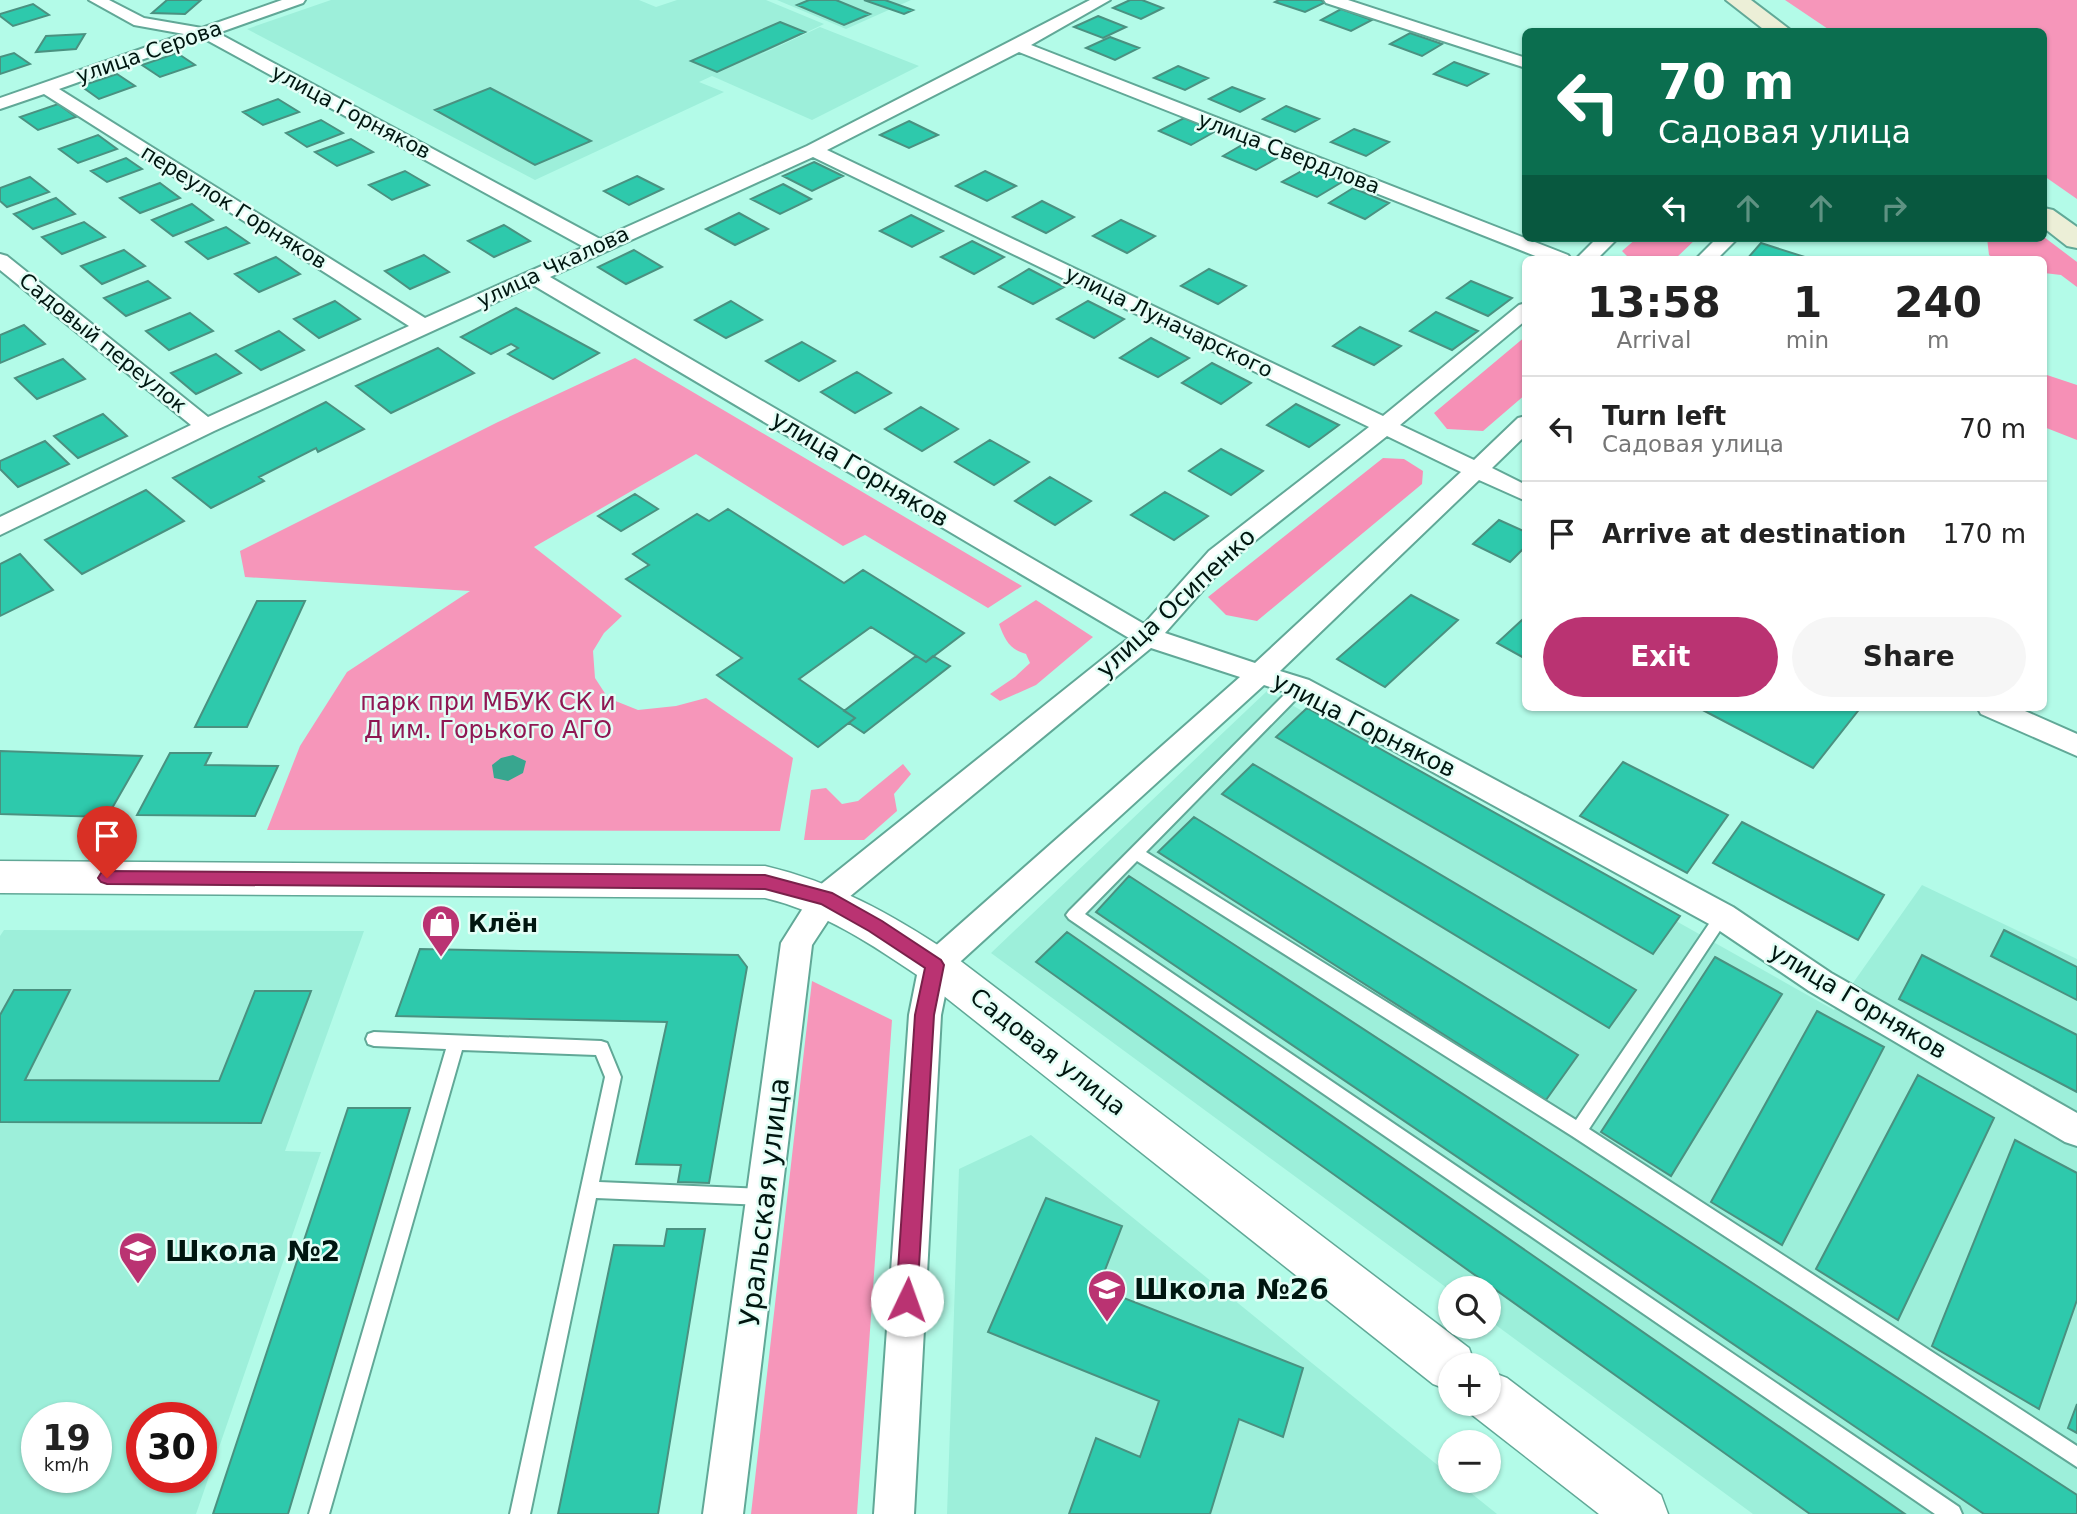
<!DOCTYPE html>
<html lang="en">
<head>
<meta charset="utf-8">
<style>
  :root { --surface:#fff; --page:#f6f6f6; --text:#222; --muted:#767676; --line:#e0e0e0; --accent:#ba3372 }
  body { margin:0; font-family:"DejaVu Sans",sans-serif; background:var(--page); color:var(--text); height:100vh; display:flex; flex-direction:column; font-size:26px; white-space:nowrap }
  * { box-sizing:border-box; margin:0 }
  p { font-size:23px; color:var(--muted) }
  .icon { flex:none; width:38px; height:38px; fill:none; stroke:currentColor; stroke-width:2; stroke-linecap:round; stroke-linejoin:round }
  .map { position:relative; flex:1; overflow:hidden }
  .drawer { position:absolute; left:1522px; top:256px; width:525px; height:455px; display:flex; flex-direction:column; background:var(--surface); border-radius:10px; box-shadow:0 2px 5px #0004 }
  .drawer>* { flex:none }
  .guide { position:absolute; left:1522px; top:28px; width:525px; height:214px; border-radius:10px; box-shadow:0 2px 5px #0004; background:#0b6e4f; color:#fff; overflow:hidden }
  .tools { position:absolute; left:1438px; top:1276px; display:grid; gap:14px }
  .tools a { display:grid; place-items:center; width:63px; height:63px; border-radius:50%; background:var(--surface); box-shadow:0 2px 5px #0004; font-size:35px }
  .speed { position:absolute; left:21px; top:1402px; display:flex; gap:14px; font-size:35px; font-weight:700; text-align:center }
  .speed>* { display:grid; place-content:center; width:91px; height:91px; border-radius:50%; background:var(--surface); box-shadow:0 2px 5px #0004; line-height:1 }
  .speed small { font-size:18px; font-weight:400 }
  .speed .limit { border:10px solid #d22; background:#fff; color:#111 }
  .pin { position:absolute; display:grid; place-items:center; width:60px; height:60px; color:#fff; margin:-72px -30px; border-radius:50% 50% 50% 0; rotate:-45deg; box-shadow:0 0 7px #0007 }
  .pin .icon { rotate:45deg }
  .me { position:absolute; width:77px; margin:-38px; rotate:3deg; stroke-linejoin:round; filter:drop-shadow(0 0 5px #0008) }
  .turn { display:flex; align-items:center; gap:24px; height:147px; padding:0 21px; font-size:32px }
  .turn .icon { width:91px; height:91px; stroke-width:2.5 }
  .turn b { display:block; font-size:49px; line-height:60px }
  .lanes { display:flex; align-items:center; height:66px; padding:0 21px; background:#0003; justify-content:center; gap:35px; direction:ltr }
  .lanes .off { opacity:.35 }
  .eta { display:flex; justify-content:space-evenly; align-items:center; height:119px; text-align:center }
  .eta b { font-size:42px; font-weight:800; line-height:49px }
  .cta { display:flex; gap:14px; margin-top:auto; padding:14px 21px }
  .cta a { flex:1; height:80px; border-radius:42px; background:var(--accent); color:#fff; font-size:28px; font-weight:800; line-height:80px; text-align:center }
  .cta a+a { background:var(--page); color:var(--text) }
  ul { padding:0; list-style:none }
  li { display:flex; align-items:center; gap:21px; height:105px; padding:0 21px; border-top:2px solid var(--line) }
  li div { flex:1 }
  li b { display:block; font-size:26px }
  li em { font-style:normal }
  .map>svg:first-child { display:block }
  .built { fill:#9defda; fill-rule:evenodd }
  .green { fill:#f696ba }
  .forest { fill:#f690b6 }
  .water { fill:#38a68f }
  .building { fill:#2ec9ac; stroke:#4a9180; stroke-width:2 }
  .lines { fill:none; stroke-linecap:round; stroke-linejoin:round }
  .service-casing { stroke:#61a897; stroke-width:4 }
  .minor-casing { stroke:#61a897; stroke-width:4 }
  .tertiary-casing { stroke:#61a897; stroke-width:3 }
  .secondary-casing { stroke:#61a897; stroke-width:4 }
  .service { fill:#fff; fill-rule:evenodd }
  .minor { fill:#fff; fill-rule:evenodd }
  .tertiary { fill:#fff; fill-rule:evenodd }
  .secondary { fill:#ecefd7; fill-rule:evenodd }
  .route { fill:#ba3372; stroke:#79214a; stroke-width:2 }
  .labels { text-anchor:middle; stroke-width:5; stroke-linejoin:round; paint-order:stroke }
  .far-street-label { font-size:21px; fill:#001610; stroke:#e3fef6 }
  .street-label { font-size:24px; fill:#001610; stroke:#e3fef6 }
  .park-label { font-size:24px; fill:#8f1753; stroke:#e3fef6 }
  .poi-label { font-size:24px; font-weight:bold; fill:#001610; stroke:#e3fef6; text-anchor:start }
  .near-street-label { font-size:28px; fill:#001610; stroke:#e3fef6 }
  .near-poi-label { font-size:28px; font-weight:bold; fill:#001610; stroke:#e3fef6; text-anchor:start }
</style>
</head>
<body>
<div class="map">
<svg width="2077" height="1514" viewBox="0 0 2077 1514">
  <rect width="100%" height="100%" fill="#b3fbe8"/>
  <path class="built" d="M331,0H639L656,7L677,0H766L824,24L734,67L820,27L919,66L812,120L712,76L699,82L724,92L535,180L247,29Z
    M777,0H911L846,29Z
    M1267,691L1834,1010L1922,885L2077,959V1514H1753L1489,1320V1288H1451V1291L991,953Z
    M4,930L364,931L285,1151L321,1152L196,1514H0V936ZM37,1418H96V1477H37ZM142,1418H201V1477H142Z
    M1031,1135L1451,1476V1480L1456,1481L1497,1514H947L959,1169Z"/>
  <path class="green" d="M1785,0H2077V199L2044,176V32L1831,31Z
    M635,358L1022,586L988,608L865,535L843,546L696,454L534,547L622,616L604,633L593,651L595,678L608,698L638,710L676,706L706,698L793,758L780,831L267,830L300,746L347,672L470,591L245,577L240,551L498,422Z
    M1036,600L1093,637L1036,685L1000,701L990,694L1015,677L1030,663L1026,654C1009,649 1005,640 999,624Z
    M903,764L911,774L894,794L897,811L864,840H804L811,790L826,788L842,804L858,801Z
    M812,981L892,1020L857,1514H751Z"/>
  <path class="forest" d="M2044,237L2077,262V287L2061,275L2044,273V259H1995L1989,255L1987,238Z
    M1637,238H1697L1675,259H1630L1622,251Z
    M1526,336V394L1483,431L1447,429L1434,413Z
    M2044,374L2077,385V440L2044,427Z
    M1383,458L1404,459L1423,471L1422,484L1257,621L1226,615L1208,597Z"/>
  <path class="water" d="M513,755L526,761L523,773L508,781L494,778L492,765L501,758Z"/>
  <path class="building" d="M167,0H201L185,14L152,13Z
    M809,0H836L870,14L844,25L797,5Z
    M864,0H885L913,10L904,14Z
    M1130,0H1142L1163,8L1141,19L1113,8Z
    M1279,0H1320L1326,2L1305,12L1275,2Z
    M33,4L49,15L13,26L0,16V14Z
    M1341,9L1372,20L1351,31L1321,20Z
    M1098,16L1126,27L1103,38L1074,27Z
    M780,22L805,32L717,72L691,61Z
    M1410,33L1442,44L1422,56L1390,44Z
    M85,34L76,49L36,52L46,36Z
    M1110,37L1139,48L1115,60L1086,48Z
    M14,53L30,64L0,74V57Z
    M177,53L195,65L160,77L142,65Z
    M1454,62L1488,74L1467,86L1434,74Z
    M1178,66L1208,78L1185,90L1154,78Z
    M117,74L135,86L99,99L81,86Z
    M1232,87L1264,99L1240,112L1209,99Z
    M490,88L591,141L535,165L435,110Z
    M278,99L299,112L263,125L243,112Z
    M58,104L76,117L38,130L20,117Z
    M1286,106L1319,119L1295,132L1263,119Z
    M1184,118L1216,131L1191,145L1159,131Z
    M321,120L343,133L307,147L286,133Z
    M909,121L938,135L909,148L880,135Z
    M1354,129L1389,142L1366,156L1331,142Z
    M98,135L117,149L78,163L59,149Z
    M351,139L373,152L337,166L315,152Z
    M1247,142L1281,156L1256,170L1223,156Z
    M126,158L142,169L107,182L91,171Z
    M814,162L843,176L812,191L783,176Z
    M1307,168L1342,182L1317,197L1282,182Z
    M405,171L429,185L392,200L369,185Z
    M985,171L1016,186L987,201L956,186Z
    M637,176L663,189L629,205L604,191Z
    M30,177L49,192L7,207L0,201V188Z
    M160,183L180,198L140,213L120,198Z
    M783,184L811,199L780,214L751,199Z
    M1353,188L1389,203L1365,219L1329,203Z
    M56,198L75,214L33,229L14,214Z
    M1042,201L1074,217L1046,233L1013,217Z
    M192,204L213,220L173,236L152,220Z
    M739,213L768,229L735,245L706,229Z
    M911,215L943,231L912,247L880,231Z
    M1121,220L1155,236L1127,253L1093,236Z
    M84,222L105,237L62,254L42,237Z
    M504,225L530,241L494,257L468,241Z
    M226,227L249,243L208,259L186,242Z
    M972,241L1004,257L974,274L941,257Z
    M1761,243L1811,259H1747Z
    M124,250L145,266L102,284L81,266Z
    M634,250L662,267L626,284L598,267Z
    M424,255L449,272L410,289L385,271Z
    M276,257L300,274L259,292L235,274Z
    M1029,269L1064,287L1033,304L999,287Z
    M1209,269L1246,286L1218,304L1181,286Z
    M148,281L170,298L126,316L104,298Z
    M1471,281L1512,298L1488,316L1447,298Z
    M335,301L360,319L319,338L294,319Z
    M731,301L762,320L726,338L695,320Z
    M1088,301L1124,319L1094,338L1057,319Z
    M516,308L599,353L553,379L508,354L518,348L511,344L491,354L461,337Z
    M1436,312L1478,331L1452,350L1410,331Z
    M190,313L213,331L169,350L146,331Z
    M24,325L45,344L0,363V335Z
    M1360,327L1401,346L1374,365L1333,346Z
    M279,331L304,350L261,370L236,351Z
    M1151,338L1189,358L1158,377L1120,358Z
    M802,342L835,361L799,381L766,361Z
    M438,348L474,373L391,413L356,386Z
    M216,354L241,373L196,394L171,373Z
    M63,359L85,379L37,399L15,378Z
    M1212,363L1251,383L1221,404L1182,383Z
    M857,372L891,393L855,413L821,392Z
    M326,402L364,429L318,452L316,448L259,477L264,481L211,508L173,478Z
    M1296,404L1339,425L1309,447L1267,425Z
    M921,407L958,429L922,451L885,429Z
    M103,414L127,436L78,458L54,436Z
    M990,440L1029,462L994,485L955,462Z
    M45,441L69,464L18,487L0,469V461Z
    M1221,449L1263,471L1231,495L1189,471Z
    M1050,477L1091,501L1055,525L1015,501Z
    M146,490L184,521L82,574L45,540Z
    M1165,492L1208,516L1174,540L1131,515Z
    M635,494L658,509L621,531L598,516Z
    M728,509L844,583L863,570L964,633L926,662L871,627L799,679L855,718L818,747L717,675L742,658L626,579L649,565L633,554L697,514L709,521Z
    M1499,520L1526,532V546L1510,562L1473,544Z
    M20,554L53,590L0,616V564Z
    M1411,595L1458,620L1385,687L1337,659Z
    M257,601H305L247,727H195Z
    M1522,620L1526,622V659L1497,643Z
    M916,656L926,662L933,656L950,666L864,733L849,723L855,718L844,711Z
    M1697,707H1861L1813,768Z
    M1307,708L1680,916L1653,954L1276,737Z
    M0,751L142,756L107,817L0,814Z
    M170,753H211L205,765L278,766L255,816L137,815Z
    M1623,762L1728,815L1687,873L1580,816Z
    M1253,764L1636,990L1609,1028L1222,794Z
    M1194,817L1578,1055L1546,1100L1158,852Z
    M1742,822L1884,895L1858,940L1713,863Z
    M1129,876L2077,1495V1514H1984L1096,912Z
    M2004,930L2077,967V1000L1991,956Z
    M1067,932L1905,1514H1810L1036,962Z
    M420,949L738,955L747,967L709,1183L678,1182L681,1165L636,1164L667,1022L396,1016Z
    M1922,955L2077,1035V1092L1899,999Z
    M1715,957L1782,994L1671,1176L1601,1132Z
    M14,990H70L25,1080L219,1081L255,991H311L261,1123L0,1122V1015Z
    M1817,1011L1884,1047L1782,1245L1711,1202Z
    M1918,1075L1994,1118L1898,1320L1816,1269Z
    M348,1108H410L288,1514H213Z
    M2015,1140L2077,1173V1300L2039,1409L1932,1346Z
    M1046,1198L1122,1226L1098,1288L1303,1368L1283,1437L1239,1419L1210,1514H1069L1096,1438L1140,1457L1159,1401L988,1332Z
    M667,1229H705L658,1514H558L614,1245L664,1246Z
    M2077,1404V1433L2068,1428Z"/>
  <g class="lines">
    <g class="service-casing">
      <path id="service" d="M1300,682L1307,687L1305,690L1146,852L1576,1120L1717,912L1722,910L1727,912L1730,916L1727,920L1589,1129L2077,1446V1467L1572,1136L1137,861L1085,914L1959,1507L1962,1514H1935L1069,919L1066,915L1069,911L1295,684Z
        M374,1032L601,1041L607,1043L621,1077L599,1182L764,1189L770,1191L773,1197L770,1203L764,1205L596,1198L530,1514H510L605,1077L596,1055L462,1050L329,1514H309L446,1049L374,1046L368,1044L366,1039L368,1034Z"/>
    </g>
    <g class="minor-casing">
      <path id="minor" d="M89,0H109L144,18L202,28L282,0H305L303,3L218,33L600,239L807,146L1090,0H1110L1031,45L1568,255L1571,259H1543L1019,52L827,150L1383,416L1519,305L1526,303V320L1400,425L1474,460L1518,418L1526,416V435L1492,468L1526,485V501L1479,480L1280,671L1309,680L1733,907L1831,973L2077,1113V1146L2065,1142L1809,991L1711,925L1291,694L1264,685L950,971L941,1015L914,1514H874L909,1015L919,965L924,956L1240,677L1151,648L837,907L812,945L743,1514H703L781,943L815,889L1129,638L533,285L214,431L0,535V517L191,425L0,270V254L7,256L208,417L409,326L44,94L0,109V98L184,34L134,25ZM203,38L584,247L425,318L59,89ZM813,157L1369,427L1209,551L1144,624L550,277ZM1387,436L1461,472L1255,663L1165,633L1227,563Z
        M1324,0H1348L1526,58V68L1326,3Z
        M1597,238H1618L1597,259H1576Z
        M1717,238H1738L1717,259H1696Z
        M1977,707H2016L2077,734V756L1981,714Z"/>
    </g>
    <g class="tertiary-casing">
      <path id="tertiary" d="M0,861L765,866C834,882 891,914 950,953L1469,1348L1475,1365H1451V1391L1433,1384L920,977C871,944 824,912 765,898L0,893Z
        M1489,1371L1507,1378L1661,1495L1668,1514H1599L1471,1414L1467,1404H1489Z"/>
    </g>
    <g class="secondary-casing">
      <path id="secondary" d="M1726,0H1751L1793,32H1767Z
        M2044,208L2053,210L2077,227V248L2067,246L2044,228Z"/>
    </g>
    <use href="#service" class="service"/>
    <use href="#minor" class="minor"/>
    <use href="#tertiary" class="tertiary"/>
    <use href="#secondary" class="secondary"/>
  </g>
  <path class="route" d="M107,871L765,875L832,893L882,921L941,960L944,965L934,1015L917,1300L914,1307L907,1310L899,1307L896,1300L915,1015L925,968L869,931L821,904L765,889L107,884L101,882L98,878L101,873Z"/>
  <defs>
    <g id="shop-pin" transform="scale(2.0125)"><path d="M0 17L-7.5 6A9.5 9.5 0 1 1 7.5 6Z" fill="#ba3372" stroke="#e3fef6"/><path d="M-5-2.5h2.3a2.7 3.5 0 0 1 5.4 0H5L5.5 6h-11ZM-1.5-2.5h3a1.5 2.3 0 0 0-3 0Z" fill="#fff"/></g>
    <g id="school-pin" transform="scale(2.0125)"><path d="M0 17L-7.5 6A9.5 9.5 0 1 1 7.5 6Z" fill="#ba3372" stroke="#e3fef6"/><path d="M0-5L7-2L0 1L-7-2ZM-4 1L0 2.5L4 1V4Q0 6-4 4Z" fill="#fff"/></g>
  </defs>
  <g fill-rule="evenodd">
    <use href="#shop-pin" x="441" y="924"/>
    <use href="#school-pin" x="138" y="1251"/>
    <use href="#school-pin" x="1107" y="1289"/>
  </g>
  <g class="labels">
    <g class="far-street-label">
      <text transform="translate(149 52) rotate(-19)" y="7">улица Серова</text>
      <text transform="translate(351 112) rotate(28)" y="7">улица Горняков</text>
      <text transform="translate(1289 153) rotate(21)" y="7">улица Свердлова</text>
      <text transform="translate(234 207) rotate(32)" y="7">переулок Горняков</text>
      <text transform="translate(553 267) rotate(-25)" y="7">улица Чкалова</text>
      <text transform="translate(1169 322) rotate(26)" y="7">улица Луначарского</text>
      <text transform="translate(103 343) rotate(39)" y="7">Садовый переулок</text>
    </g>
    <g class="street-label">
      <text transform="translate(860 469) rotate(31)" y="8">улица Горняков</text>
      <text transform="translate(1176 603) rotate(-43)" y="8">улица Осипенко</text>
      <text transform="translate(1364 725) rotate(27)" y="8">улица Горняков</text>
      <text transform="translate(1858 1001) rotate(31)" y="8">улица Горняков</text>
      <text transform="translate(1048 1052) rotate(38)" y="8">Садовая улица</text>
    </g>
    <g class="park-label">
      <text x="488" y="710">парк при МБУК СК и<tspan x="488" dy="28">Д им. Горького АГО</tspan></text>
    </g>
    <g class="poi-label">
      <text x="468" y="932">Клён</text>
    </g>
    <g class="near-street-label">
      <text transform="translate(764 1202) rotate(-83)" y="10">Уральская улица</text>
    </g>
    <g class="near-poi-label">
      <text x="165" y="1261">Школа №2</text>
      <text x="1134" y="1299">Школа №26</text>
    </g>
  </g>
</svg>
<div class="tools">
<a><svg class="icon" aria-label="search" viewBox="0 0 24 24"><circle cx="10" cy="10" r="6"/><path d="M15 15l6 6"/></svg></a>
<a>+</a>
<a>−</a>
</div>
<div class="speed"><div>19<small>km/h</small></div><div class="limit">30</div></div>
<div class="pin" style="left:107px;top:878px;background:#d93025"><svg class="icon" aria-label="arrive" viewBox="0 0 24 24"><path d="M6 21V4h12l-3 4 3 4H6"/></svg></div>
<svg class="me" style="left:907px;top:1300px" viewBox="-20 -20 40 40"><circle r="19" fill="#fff"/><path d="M0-13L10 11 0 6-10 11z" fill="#ba3372"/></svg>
<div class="guide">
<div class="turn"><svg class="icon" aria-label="left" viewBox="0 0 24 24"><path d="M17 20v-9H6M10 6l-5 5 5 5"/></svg><div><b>70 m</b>Садовая улица</div></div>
<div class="lanes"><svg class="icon" aria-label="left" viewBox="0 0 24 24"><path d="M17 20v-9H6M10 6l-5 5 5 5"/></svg><svg class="icon off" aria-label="ahead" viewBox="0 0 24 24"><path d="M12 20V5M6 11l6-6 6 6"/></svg><svg class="icon off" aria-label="ahead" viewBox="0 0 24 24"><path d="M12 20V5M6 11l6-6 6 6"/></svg><svg class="icon off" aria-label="right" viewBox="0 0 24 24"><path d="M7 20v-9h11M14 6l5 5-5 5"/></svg></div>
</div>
<section class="drawer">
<div class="eta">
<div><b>13:58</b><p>Arrival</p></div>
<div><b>1</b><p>min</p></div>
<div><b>240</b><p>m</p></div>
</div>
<ul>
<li><svg class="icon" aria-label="left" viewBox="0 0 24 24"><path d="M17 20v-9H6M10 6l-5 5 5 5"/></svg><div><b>Turn left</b><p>Садовая улица</p></div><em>70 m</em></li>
<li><svg class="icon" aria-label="arrive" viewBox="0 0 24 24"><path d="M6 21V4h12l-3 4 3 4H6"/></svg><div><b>Arrive at destination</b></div><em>170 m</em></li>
</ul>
<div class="cta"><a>Exit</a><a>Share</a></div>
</section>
</div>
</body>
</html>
